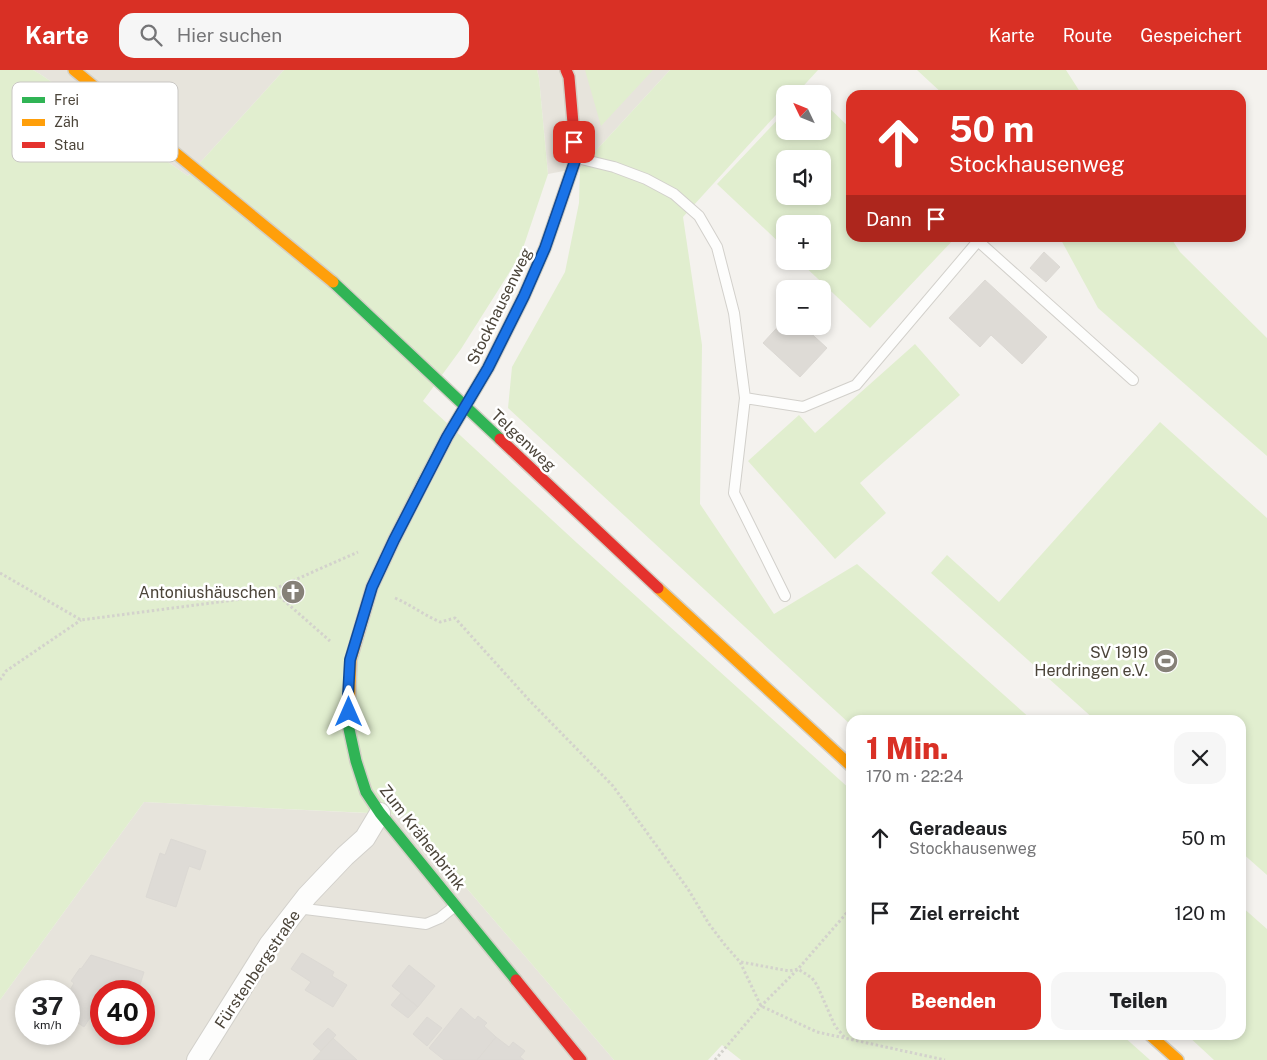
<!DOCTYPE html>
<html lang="de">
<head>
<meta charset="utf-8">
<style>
  :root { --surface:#fff; --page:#f6f6f6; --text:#202124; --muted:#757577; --accent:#d93025 }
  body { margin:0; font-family:"Public Sans",sans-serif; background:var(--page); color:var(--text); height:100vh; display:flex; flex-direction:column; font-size:19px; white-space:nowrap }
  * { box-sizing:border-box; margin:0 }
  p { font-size:16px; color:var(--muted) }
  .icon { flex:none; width:28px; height:28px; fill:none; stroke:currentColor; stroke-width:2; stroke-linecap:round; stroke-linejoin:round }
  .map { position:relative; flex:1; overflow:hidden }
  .side { position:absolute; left:846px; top:645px; width:400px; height:325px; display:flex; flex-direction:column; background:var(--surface); border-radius:15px; box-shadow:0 2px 8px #0003 }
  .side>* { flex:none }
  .top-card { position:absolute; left:846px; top:20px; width:400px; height:152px; border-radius:15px; box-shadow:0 2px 8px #0003; background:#d93025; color:#fff; overflow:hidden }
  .needle { width:32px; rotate:313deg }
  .controls { position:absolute; left:776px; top:15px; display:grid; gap:10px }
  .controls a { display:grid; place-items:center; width:55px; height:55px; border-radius:10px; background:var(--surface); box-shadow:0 2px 8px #0003; font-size:25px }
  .speed { position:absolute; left:15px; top:910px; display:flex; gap:10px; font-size:25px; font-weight:700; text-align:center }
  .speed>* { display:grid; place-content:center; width:65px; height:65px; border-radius:50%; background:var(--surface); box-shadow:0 2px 8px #0003; line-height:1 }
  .speed small { font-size:12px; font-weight:400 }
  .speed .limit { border:8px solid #d22; background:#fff; color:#111 }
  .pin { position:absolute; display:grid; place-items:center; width:42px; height:42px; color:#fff; margin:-21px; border-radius:10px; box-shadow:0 2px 8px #0006 }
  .me { position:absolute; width:55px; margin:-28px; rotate:0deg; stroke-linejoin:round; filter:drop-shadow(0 0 4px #0008) }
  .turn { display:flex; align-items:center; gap:18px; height:105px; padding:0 20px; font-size:22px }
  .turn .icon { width:65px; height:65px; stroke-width:2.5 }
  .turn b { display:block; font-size:35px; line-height:42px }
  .then { display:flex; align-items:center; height:48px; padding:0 20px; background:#0003; gap:10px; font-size:19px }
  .round { display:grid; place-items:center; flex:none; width:52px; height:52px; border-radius:15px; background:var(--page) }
  .summary { display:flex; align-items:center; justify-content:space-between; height:85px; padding:0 20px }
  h1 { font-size:30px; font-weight:800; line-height:38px; color:var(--accent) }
  .cta { display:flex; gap:10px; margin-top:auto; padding:10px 20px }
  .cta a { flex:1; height:58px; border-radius:15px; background:var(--accent); color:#fff; font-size:20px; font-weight:800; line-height:58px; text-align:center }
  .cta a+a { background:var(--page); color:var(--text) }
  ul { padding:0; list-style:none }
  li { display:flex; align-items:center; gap:15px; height:75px; padding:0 20px }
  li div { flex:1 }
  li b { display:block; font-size:19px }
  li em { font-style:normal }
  header { display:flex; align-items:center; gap:30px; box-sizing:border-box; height:70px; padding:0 25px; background:var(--accent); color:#fff }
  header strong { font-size:24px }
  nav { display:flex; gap:28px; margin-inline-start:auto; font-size:18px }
  .search { width:350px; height:45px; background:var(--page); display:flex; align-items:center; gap:12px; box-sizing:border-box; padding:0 18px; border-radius:15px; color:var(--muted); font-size:19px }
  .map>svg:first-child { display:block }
  .residential { fill:#e7e4dc; fill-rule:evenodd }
  .green { fill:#e1eecf; fill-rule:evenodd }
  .building { fill:#dedbd6; stroke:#dcd9d4 }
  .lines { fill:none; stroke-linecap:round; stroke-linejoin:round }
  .lane-casing { stroke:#d2d0cb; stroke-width:12 }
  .street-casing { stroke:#d2d0cb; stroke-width:22 }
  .fast-casing { stroke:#d3cfc5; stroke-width:14 }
  .slow-casing { stroke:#d3cfc5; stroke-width:14 }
  .jam-casing { stroke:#d3cfc5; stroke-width:14 }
  .path { stroke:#d3d2cc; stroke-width:3; stroke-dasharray:2.5 2.5; stroke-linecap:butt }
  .lane { stroke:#fdfdfc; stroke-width:10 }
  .street { stroke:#fdfdfc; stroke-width:20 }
  .fast { stroke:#30b455; stroke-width:11 }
  .slow { stroke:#ff9f0a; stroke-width:11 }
  .jam { stroke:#e5322d; stroke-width:11 }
  .route-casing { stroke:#114b97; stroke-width:12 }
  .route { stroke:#1a73e8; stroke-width:9 }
  .labels { text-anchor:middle; stroke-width:5; stroke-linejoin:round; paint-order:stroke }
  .street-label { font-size:16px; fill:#4b4439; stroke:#fff }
  .poi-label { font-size:16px; fill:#4b4439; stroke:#fff; text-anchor:end }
  .key { fill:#fff; stroke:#c9c7c4; stroke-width:1 }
  .key-label { font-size:14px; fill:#4b4439 }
</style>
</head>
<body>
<header>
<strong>Karte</strong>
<div class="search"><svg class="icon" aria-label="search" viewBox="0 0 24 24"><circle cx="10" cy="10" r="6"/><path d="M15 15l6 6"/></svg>Hier suchen</div>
<nav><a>Karte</a><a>Route</a><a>Gespeichert</a></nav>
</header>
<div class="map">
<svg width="1267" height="990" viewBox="0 0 1267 990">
  <rect width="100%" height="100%" fill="#f4f2ee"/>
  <path class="residential" d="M33,0H284L188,106L40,4Z
    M537,0H670L580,98L548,104L539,8Z
    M144,732L404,745L614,990H0V930ZM26,921H69V964H26ZM101,921H144V964H101Z"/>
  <path class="green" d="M0,0H33L40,4L188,106L284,0H537L539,8L548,104L521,184L461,279L423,331L577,473L851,720V965H1122L1150,990H741L722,975L708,990H614L404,745L369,743L144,732L0,930Z
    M585,0H653L601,56Z
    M670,0H818L796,24H785V35L683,147L702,275L700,434L774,544L857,494L1032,650H851V655L508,338L512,297L565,202L579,133L580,98Z
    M917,0H1066L1082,25H944Z
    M823,32L851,59V168H955L870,258L799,191H822V154H785V178L717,114L785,42V61H822ZM785,89H822V126H785Z
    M1060,168H1171L1180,182L1267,268V386L1098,238Z
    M915,274L960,325L860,413L886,443L835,489L748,391L799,345L815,363Z
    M1160,352L1267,448V805L1241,782V650H1095L931,503L947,485L999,532Z
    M1241,836L1267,859V990H1214L1187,965H1241Z"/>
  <path class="building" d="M1044,182L1060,197L1046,212L1030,198Z
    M985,210L1047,267L1022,294L991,265L980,277L949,248Z
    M785,249V256H803L827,278L800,307L763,273Z
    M171,769L206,781L200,800L189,796L176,837L146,827L160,783L165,785Z
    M302,883L334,902L332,906L347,915L333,937L305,920L311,912L291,899Z
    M91,885L144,902L138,921H123L107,916L104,921H101V925L98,929L101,931L84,957L69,947V922L74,913L71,911L80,898L81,899Z
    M409,895L435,916L418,937L392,916Z
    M401,923L418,937L408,948L391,935Z
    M461,938L475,950L478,946L487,953L484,956L496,967L477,990H444L429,978Z
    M427,947L442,958L427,976L413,964Z
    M328,958L336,965L321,981L313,974Z
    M496,967L509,977L513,972L525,981L520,987L524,990H477Z
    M333,968L334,969L357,990H313Z"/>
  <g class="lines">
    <g class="lane-casing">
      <path id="lane" d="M577,88L614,97L646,109L674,124L699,146L717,177L734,243L745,328L803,337L856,315L978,171L1133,310
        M745,328L734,423L785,526
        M297,838L426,854L440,848L455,836"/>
    </g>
    <g class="street-casing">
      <path id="street" d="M197,990L269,875L307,826L345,786L365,768L380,743"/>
    </g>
    <g class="fast-casing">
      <path id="fast" d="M333,212L500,369
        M422,415L447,367L488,298L524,226L545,178L555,149
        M349,643V659L356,691L366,722L380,743L516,910"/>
    </g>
    <g class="slow-casing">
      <path id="slow" d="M74,0L333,212
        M658,518L851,696
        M349,643L351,589L372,517L394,470L422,415
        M1150,965L1178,990"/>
    </g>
    <g class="jam-casing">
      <path id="jam" d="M555,149L576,88L569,7L566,0
        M500,369L658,518
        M516,910L581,990"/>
    </g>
    <path class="path" d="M0,503L81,550L242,529L272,520L358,482
      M272,520L330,571
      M395,528C411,535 424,545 440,552L455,548L529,630L613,716L688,819L709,854L725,875L740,892L761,936L817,962L945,990
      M0,610L6,601L81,550
      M741,892L789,901L798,899L812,908L817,915L835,956L846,969
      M715,990L761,936L798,899L851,838"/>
    <use href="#lane" class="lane"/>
    <use href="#street" class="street"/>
    <use href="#fast" class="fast"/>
    <use href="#slow" class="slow"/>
    <use href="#jam" class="jam"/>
  </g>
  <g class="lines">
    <g class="route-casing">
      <path id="route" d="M349,642L348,626L350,590L372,517L394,470L447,367L488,298L524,226L545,178L576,88L574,72"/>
    </g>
    <use href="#route" class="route"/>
  </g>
  <defs>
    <g id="church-disc" transform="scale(1.25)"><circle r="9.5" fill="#868178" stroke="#fff"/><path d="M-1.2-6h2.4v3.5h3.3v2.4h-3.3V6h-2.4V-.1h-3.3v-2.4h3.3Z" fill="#fff"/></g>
    <g id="stadium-disc" transform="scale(1.25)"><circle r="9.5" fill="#868178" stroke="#fff"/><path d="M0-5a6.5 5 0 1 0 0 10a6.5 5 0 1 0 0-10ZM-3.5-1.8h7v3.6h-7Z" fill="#fff"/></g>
  </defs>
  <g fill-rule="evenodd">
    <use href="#church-disc" x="293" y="522"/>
    <use href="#stadium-disc" x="1166" y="591"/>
  </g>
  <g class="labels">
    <g class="street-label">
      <text transform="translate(499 236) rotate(-64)" y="6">Stockhausenweg</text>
      <text transform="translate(524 370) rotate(43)" y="6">Telgenweg</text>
      <text transform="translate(423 767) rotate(52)" y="6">Zum Krähenbrink</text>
      <text transform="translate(257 899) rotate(-56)" y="6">Fürstenbergstraße</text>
    </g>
    <g class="poi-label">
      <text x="276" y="528">Antoniushäuschen</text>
      <text x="1148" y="588">SV 1919<tspan x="1148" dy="18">Herdringen e.V.</tspan></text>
    </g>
  </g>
  <rect x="12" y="12" width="166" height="80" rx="8" class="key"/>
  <rect x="22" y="27" width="23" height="6" fill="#30b455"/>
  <rect x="22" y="49" width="23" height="7" fill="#ff9f0a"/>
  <rect x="22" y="72" width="23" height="6" fill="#e5322d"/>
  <g class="key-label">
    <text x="54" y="35">Frei</text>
    <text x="54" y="57">Zäh</text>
    <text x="54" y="80">Stau</text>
  </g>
</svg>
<div class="controls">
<a><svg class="needle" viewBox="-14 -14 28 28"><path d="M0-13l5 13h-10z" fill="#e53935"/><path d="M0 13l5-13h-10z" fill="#757577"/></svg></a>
<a><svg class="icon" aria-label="sound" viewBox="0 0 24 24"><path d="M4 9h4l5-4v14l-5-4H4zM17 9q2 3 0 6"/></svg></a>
<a>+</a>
<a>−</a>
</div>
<div class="speed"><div>37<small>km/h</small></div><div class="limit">40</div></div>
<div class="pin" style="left:574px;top:72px;background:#d93025"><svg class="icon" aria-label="arrive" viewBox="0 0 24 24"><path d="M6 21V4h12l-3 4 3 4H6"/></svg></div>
<svg class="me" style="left:349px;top:642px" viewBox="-20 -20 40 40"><path d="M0-17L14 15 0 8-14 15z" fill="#1a73e8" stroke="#fff" stroke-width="4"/></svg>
<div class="top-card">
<div class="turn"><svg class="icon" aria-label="ahead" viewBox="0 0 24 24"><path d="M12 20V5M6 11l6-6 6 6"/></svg><div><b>50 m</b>Stockhausenweg</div></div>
<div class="then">Dann<svg class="icon" aria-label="arrive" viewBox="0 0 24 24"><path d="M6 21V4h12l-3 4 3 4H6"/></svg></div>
</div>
<section class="side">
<div class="summary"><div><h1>1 Min.</h1><p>170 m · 22:24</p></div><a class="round"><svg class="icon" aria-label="close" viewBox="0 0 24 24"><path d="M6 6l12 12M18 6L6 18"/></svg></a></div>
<ul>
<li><svg class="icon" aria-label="ahead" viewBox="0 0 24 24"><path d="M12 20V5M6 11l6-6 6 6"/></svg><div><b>Geradeaus</b><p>Stockhausenweg</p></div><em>50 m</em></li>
<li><svg class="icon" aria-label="arrive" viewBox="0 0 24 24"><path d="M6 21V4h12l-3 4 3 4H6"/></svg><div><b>Ziel erreicht</b></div><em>120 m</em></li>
</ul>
<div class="cta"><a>Beenden</a><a>Teilen</a></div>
</section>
</div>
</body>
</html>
